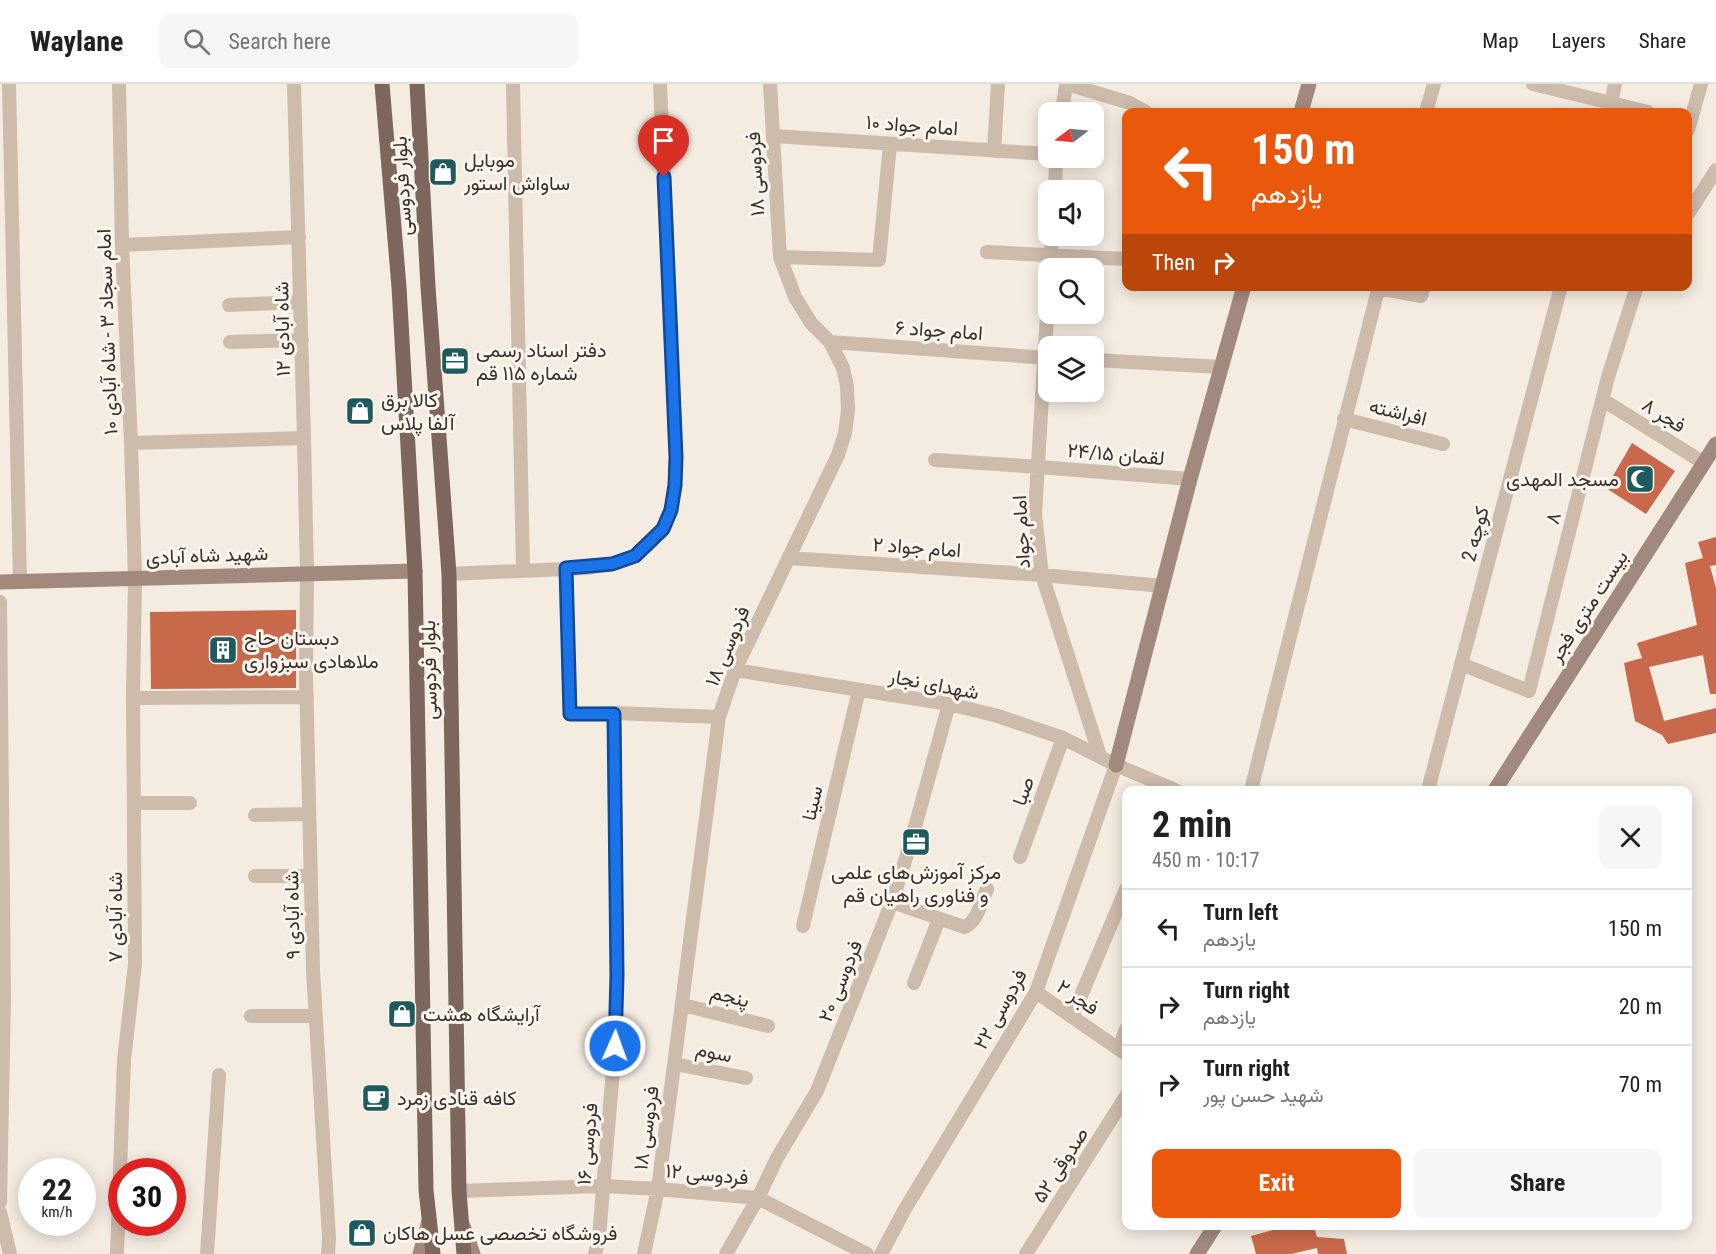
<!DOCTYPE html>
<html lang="en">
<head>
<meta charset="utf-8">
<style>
  :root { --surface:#fff; --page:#f6f6f6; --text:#202124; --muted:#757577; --line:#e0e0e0; --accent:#ea580c }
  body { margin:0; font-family:"Roboto Condensed",Vazirmatn,sans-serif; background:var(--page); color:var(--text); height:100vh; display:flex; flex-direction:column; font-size:22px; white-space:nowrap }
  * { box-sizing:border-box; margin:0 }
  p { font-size:20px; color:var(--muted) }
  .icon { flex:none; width:33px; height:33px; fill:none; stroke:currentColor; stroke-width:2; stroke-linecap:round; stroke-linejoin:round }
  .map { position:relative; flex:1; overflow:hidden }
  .drawer { position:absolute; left:1122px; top:702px; width:570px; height:444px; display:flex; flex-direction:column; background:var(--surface); border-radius:12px; box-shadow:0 3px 15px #0003 }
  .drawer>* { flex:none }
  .banner { position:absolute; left:1122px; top:24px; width:570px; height:183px; border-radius:12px; box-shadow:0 3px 15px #0003; background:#ea580c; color:#fff; overflow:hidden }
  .needle { width:39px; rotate:254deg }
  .tools { position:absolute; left:1038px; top:18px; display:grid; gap:12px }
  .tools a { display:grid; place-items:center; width:66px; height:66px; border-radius:12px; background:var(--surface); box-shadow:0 3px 15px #0003; font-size:30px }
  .speed { position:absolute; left:18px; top:1074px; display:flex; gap:12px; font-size:30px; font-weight:700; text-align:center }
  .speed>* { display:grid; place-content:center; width:78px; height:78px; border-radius:50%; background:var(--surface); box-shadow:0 3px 15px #0003; line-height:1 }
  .speed small { font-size:15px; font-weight:400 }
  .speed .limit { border:9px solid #d22; background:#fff; color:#111 }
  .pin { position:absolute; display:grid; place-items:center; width:51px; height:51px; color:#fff; margin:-62px -26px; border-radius:50% 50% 50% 0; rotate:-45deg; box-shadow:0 0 6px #0007 }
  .pin .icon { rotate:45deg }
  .me { position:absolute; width:66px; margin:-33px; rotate:2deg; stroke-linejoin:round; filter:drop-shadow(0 0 4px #0008) }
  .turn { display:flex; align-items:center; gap:21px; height:126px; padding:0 30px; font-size:27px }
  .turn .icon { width:78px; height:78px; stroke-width:2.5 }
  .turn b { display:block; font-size:42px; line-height:51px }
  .then { display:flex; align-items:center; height:57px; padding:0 30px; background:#0003; gap:12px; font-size:22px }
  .round { display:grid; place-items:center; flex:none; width:63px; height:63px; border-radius:12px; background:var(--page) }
  .summary { display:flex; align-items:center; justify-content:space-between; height:102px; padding:0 30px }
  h1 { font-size:36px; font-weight:700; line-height:45px }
  .button { display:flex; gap:12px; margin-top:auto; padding:12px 30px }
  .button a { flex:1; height:69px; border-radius:12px; background:var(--accent); color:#fff; font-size:24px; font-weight:700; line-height:69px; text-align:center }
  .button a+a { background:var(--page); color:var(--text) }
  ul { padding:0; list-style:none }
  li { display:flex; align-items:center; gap:18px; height:78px; padding:0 30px; border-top:2px solid var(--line) }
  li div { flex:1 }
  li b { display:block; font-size:22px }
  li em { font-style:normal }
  header { display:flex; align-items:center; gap:36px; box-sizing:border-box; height:84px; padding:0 30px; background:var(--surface); border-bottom:2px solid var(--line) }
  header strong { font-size:28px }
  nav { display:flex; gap:33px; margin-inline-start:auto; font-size:21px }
  .search { width:420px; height:54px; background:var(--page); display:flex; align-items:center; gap:15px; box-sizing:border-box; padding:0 21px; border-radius:12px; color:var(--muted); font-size:22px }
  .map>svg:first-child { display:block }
  .building { fill:#c8694b }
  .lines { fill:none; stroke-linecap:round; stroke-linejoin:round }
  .street { stroke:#cdbbac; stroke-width:14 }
  .secondary { stroke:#a18a7d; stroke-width:15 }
  .primary { stroke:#7d675c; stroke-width:15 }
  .route-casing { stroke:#114b97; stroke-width:15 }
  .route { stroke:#1a73e8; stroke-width:10 }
  .labels { text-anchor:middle; stroke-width:6; stroke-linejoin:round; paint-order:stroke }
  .street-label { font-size:20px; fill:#3b302b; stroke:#fbf5ee }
  .poi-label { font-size:20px; fill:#3b302b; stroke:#fbf5ee; text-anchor:start }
</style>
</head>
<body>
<header>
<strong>Waylane</strong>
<div class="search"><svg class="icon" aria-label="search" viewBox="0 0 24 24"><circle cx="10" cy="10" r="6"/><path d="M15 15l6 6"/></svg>Search here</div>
<nav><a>Map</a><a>Layers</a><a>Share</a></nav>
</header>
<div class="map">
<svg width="1716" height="1170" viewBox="0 0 1716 1170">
  <rect width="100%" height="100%" fill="#f4ebe1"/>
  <path class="building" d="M1632,359L1675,387L1646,430L1606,404Z
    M1716,453V481L1710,482L1716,504V610H1710L1703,571L1649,583L1664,637L1716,624V649L1668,660L1662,651L1635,637L1624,579L1642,574L1637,559L1697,541L1685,479L1703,474L1698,458Z
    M296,526V604L151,605L150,528Z
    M1288,1142H1314L1317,1153L1344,1155L1347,1170H1318L1317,1164L1291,1170H1256L1251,1152Z
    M351,1146H374L373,1159H350Z"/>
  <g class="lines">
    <path class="street" d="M9,0L20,498
      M294,0L304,354L307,490L306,591L313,886L329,1154L328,1170
      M513,0L523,486
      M1067,0L1130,19L1146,28
      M1533,0L1648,28
      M1610,26L1615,0
      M1062,28L1066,0
      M1426,28L1434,0
      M1688,46L1701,0
      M774,52L1048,70
      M994,67L998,0
      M1055,106L1056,74
      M1688,130L1716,86
      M122,161L299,153
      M987,168L1126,175
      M780,173L879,176L890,60
      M1050,184L1052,152
      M1378,204L1421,212L1424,202
      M1048,214L1035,430L1042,491L1100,672
      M229,221L300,218
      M230,258L302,256
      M830,258L1048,274
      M1094,276L1221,283
      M1603,316L1704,379
      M1344,335L1443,360
      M131,359L304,354
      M935,376L1039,383L1190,395
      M789,474L1042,491L1163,502
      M566,484L570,630L614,629L719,633
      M449,490L586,484L612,480L635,472L662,445L671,426L675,401L676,373L660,0
      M0,518L4,914L0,1118
      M1461,580L1529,607L1608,293L1637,202
      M735,586L949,620L998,632L1063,654L1116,681L1175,706
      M133,614L307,613
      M1251,706L1379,202
      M1428,706L1561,202
      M134,719H190
      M255,731L309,730
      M1020,773L1063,654
      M255,792H311
      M892,818L964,843C977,839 981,818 987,805
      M803,842L859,606
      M914,899L939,835
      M1036,908L1126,970
      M683,921L768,942
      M251,932H316
      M1072,933L1126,805
      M1119,965L1126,945
      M675,980L746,994
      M459,1107L603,1102L658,1105L758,1114L867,1170
      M0,1128L10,1170
      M117,1170L124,976L135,880L133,614L135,494L131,359L122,161L119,0
      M207,1170L219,991
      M595,1170L599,1153L615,962L617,891L614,629
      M644,1170L658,1105L719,633L735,586L838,371L845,349L848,326L847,302L843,284L830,258L811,239L795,213L780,173L770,0
      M726,1170L758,1114L777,1074L817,1007L892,818L910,761L949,620
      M881,1170L905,1125L1036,908L1116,681
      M1026,1170L1126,1012"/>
    <path class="secondary" d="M1301,28L1309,0
      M0,498L415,487
      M1116,681L1190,395L1244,202
      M1495,706L1716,360
      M463,1142L473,1170
      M420,1170L429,1137
      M1197,1170L1215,1142"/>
    <path class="primary" d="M382,0L399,203L415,487L426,1106L433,1170
      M417,0L428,203L449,490L459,1107L464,1170"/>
  </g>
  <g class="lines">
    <g class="route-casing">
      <path id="route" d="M615,962L617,891L614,630H570L566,484L612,480L635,472L663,445L671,426L675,401L676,373L664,93"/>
    </g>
    <use href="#route" class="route"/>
  </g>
  <defs>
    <g id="shop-square" transform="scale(1.5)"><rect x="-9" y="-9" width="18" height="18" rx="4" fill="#1f5a5e" stroke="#fbf5ee"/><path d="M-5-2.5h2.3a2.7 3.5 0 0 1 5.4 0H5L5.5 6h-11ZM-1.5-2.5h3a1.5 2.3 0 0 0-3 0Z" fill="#fff"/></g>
    <g id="office-square" transform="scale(1.5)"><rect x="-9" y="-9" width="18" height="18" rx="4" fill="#1f5a5e" stroke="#fbf5ee"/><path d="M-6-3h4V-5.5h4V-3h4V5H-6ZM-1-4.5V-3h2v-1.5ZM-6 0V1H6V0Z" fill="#fff"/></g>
    <g id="mosque-square" transform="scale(1.5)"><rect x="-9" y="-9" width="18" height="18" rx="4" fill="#1f5a5e" stroke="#fbf5ee"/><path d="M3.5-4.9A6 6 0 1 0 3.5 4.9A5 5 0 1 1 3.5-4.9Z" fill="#fff"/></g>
    <g id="building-square" transform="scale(1.5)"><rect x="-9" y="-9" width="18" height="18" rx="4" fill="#1f5a5e" stroke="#fbf5ee"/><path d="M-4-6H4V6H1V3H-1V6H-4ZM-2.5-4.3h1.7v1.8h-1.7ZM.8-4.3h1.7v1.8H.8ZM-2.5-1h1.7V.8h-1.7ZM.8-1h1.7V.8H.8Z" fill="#fff"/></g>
    <g id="cafe-square" transform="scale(1.5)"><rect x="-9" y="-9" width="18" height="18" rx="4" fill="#1f5a5e" stroke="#fbf5ee"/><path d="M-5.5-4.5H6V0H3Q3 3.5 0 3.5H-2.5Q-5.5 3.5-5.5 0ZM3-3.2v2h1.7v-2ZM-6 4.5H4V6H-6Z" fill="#fff"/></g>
  </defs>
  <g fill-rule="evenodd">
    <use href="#shop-square" x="443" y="88"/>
    <use href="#office-square" x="455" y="277"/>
    <use href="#shop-square" x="360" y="327"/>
    <use href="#mosque-square" x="1640" y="395"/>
    <use href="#building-square" x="223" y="566"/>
    <use href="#office-square" x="916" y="758"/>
    <use href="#shop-square" x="402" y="930"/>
    <use href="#cafe-square" x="376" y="1014"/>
    <use href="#shop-square" x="362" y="1149"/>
  </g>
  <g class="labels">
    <g class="street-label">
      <text transform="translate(912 41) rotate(4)" y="7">امام جواد ۱۰</text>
      <text transform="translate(755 90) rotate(-93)" y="7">فردوسی ۱۸</text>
      <text transform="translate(402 102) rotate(-93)" y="7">بلوار فردوسی</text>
      <text transform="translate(282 245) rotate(-91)" y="7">شاه آبادی ۱۲</text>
      <text transform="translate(939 246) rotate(4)" y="7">امام جواد ۶</text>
      <text transform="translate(107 248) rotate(-92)" y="7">امام سجاد ۳ - شاه آبادی ۱۰</text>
      <text transform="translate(1398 328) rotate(14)" y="7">افراشته</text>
      <text transform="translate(1664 331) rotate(32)" y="7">فجر ۸</text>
      <text transform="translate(1116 370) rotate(5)" y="7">لقمان ۲۴/۱۵</text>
      <text transform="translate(1553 434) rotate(-76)" y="7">۸</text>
      <text transform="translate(1021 448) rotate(-93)" y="7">امام جواد</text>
      <text transform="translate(1475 450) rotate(-75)" y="7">کوچه 2</text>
      <text transform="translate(917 463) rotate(4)" y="7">امام جواد ۲</text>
      <text transform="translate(207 471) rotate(-2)" y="7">شهید شاه آبادی</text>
      <text transform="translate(1588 522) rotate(-57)" y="7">بیست متری فجر</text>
      <text transform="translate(727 562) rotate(-67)" y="7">فردوسی ۱۸</text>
      <text transform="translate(429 586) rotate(-91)" y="7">بلوار فردوسی</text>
      <text transform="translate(934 600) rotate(11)" y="7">شهدای نجار</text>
      <text transform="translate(1023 707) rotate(-70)" y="7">صبا</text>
      <text transform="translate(812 719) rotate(-77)" y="7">سینا</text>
      <text transform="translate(292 831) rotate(-91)" y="7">شاه آبادی ۹</text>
      <text transform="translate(115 833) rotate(-90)" y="7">شاه آبادی ۷</text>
      <text transform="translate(840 897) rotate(-68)" y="7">فردوسی ۲۰</text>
      <text transform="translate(730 912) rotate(14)" y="7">پنجم</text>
      <text transform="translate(1078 913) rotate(35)" y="7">فجر ۲</text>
      <text transform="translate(1000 925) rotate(-61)" y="7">فردوسی ۲۲</text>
      <text transform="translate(714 968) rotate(12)" y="7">سوم</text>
      <text transform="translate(646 1044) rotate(-82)" y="7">فردوسی ۱۸</text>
      <text transform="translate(587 1060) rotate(-85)" y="7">فردوسی ۱۶</text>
      <text transform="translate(1060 1081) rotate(-57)" y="7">صدوقی ۵۲</text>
      <text transform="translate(707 1090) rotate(5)" y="7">فردوسی ۱۲</text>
    </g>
    <g class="poi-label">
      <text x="464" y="83">موبایل<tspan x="464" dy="23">ساواش استور</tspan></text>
      <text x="476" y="273">دفتر اسناد رسمی<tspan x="476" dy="23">شماره ۱۱۵ قم</tspan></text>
      <text x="381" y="323">کالا برق<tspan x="381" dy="23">آلفا پلاس</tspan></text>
      <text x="1619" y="402" text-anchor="end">مسجد المهدی</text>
      <text x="244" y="561">دبستان حاج<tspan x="244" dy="23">ملاهادی سبزواری</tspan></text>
      <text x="916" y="795" text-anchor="middle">مرکز آموزش‌های علمی<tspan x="916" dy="23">و فناوری راهیان قم</tspan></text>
      <text x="423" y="937">آرایشگاه هشت</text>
      <text x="397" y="1021">کافه قنادی زمرد</text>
      <text x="383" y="1156">فروشگاه تخصصی عسل هاکان</text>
    </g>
  </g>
</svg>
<div class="tools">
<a><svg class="needle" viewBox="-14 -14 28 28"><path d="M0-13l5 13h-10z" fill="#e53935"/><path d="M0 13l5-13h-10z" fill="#757577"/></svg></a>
<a><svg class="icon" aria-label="sound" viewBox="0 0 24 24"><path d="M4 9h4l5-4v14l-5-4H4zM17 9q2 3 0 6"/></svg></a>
<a><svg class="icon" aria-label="search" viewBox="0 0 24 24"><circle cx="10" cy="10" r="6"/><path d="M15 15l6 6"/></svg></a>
<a><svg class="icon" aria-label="layers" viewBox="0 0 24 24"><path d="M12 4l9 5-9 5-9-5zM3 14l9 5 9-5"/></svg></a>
</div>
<div class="speed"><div>22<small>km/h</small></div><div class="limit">30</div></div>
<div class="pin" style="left:664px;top:93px;background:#d93025"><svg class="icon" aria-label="arrive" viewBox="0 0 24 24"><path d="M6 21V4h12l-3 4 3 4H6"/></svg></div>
<svg class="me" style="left:615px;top:962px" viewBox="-20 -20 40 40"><circle r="17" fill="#1a73e8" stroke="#fff" stroke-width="3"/><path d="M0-11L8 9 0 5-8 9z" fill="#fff"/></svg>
<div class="banner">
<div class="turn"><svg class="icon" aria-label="left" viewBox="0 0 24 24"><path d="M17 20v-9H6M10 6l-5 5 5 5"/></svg><div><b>150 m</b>یازدهم</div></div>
<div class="then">Then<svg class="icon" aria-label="right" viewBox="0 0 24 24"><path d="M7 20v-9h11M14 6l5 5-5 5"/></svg></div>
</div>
<section class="drawer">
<div class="summary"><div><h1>2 min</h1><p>450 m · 10:17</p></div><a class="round"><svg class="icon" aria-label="close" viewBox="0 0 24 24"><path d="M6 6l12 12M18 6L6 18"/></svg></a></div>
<ul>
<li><svg class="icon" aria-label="left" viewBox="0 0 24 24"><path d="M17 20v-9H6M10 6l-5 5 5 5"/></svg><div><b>Turn left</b><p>یازدهم</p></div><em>150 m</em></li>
<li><svg class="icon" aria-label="right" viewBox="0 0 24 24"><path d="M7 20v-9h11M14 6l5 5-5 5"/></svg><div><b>Turn right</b><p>یازدهم</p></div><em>20 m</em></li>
<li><svg class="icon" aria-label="right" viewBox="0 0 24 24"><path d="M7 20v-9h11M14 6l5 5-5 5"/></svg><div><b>Turn right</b><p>شهید حسن پور</p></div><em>70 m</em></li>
</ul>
<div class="button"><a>Exit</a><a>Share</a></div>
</section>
</div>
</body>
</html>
